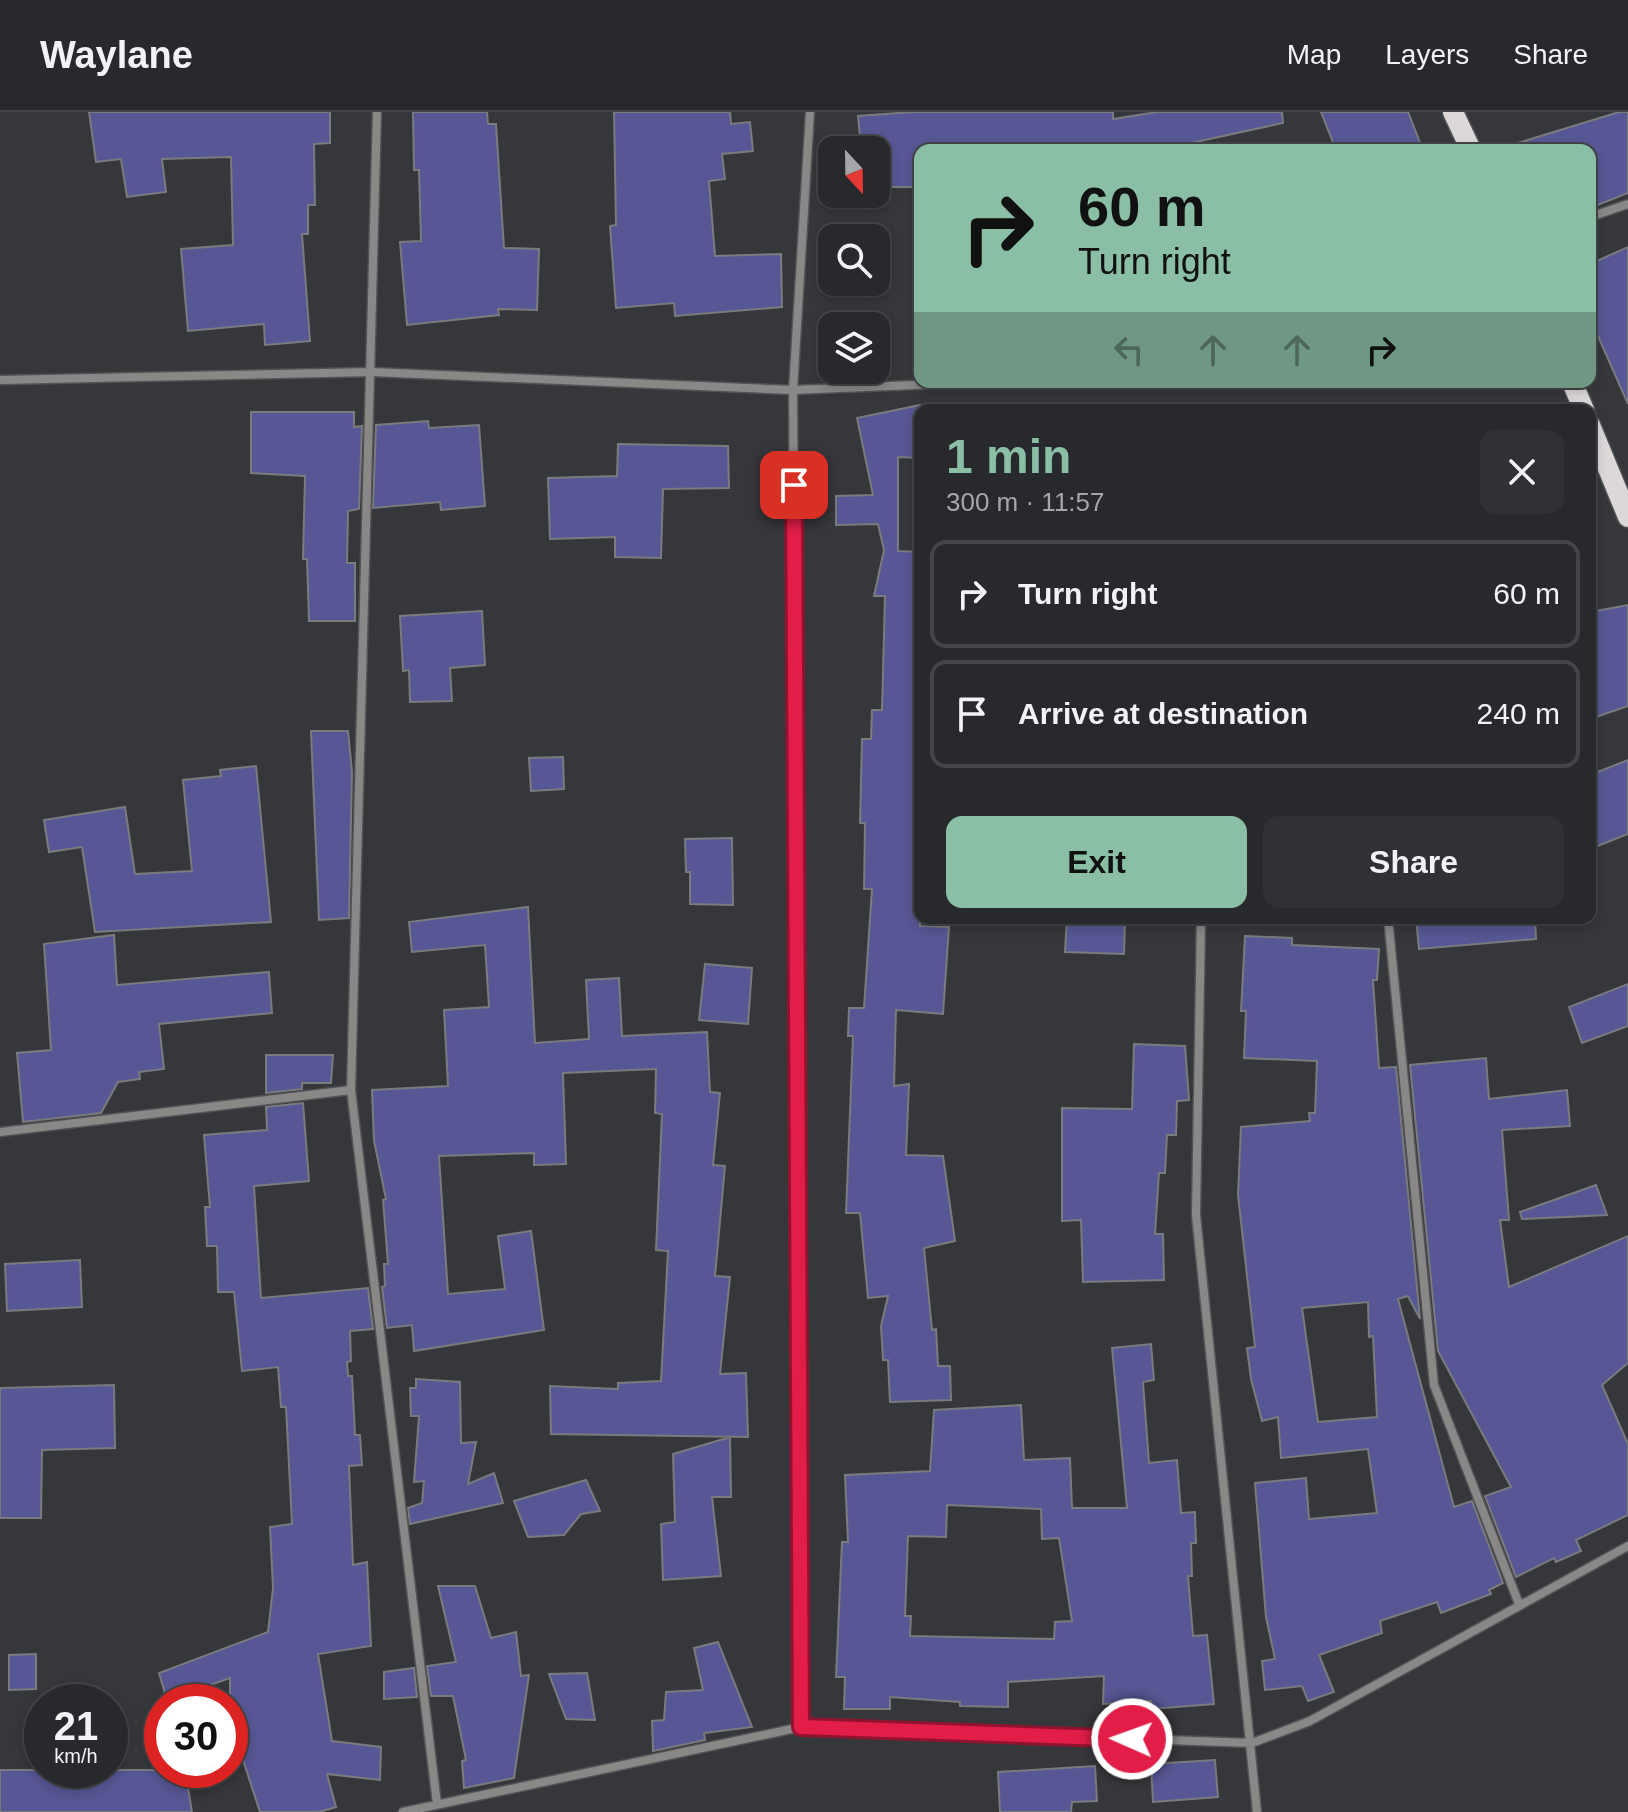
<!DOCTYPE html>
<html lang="en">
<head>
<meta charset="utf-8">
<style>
  :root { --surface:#28292c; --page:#303134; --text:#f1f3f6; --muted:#a5a6a9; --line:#444548; --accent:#8abfa5 }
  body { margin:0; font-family:Arial,sans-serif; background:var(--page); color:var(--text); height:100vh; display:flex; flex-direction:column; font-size:30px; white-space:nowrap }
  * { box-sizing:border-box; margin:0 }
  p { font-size:26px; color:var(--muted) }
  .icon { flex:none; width:44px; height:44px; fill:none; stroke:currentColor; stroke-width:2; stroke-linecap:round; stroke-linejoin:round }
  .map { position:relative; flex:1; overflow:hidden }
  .details { position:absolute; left:914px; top:292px; width:682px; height:520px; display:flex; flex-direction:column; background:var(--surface); border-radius:16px; box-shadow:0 4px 12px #0003,0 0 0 2px var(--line) }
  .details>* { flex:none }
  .top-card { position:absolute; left:914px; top:32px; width:682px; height:244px; border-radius:16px; box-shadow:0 4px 12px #0003,0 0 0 2px var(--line); background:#8abfa5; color:#111; overflow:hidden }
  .needle { width:52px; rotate:158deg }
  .buttons { position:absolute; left:818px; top:24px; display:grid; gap:16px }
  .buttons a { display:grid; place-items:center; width:72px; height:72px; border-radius:16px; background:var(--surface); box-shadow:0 4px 12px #0003,0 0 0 2px var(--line); font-size:40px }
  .speed { position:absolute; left:24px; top:1572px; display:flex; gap:16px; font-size:40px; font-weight:700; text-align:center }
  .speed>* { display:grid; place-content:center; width:104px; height:104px; border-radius:50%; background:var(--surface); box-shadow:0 4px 12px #0003,0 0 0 2px var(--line); line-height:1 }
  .speed small { font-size:20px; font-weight:400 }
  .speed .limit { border:12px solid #d22; background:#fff; color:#111 }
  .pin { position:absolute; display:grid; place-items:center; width:68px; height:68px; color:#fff; margin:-34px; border-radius:16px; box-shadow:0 4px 12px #0006 }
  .me { position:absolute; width:88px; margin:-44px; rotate:272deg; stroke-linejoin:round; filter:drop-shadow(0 0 6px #0008) }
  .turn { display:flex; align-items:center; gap:28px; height:168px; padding:0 32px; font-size:36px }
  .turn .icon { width:104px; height:104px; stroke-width:2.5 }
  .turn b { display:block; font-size:56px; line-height:68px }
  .lanes { display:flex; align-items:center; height:76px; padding:0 32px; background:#0003; justify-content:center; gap:40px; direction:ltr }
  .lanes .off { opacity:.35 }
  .round { display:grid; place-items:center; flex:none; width:84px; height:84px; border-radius:16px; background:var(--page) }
  .head { display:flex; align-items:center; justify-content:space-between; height:136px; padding:0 32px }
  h1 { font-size:48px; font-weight:600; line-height:60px; color:var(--accent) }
  .action { display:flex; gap:16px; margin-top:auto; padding:16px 32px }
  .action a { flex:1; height:92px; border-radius:16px; background:var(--accent); color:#111; font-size:32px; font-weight:600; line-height:92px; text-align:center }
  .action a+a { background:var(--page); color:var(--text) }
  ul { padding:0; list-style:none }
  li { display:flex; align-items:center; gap:24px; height:108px; margin:0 16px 12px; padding:0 16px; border:4px solid var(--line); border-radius:16px }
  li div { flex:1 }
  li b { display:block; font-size:30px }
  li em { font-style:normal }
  header { display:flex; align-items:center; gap:48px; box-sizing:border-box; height:112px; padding:0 40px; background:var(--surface); border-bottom:2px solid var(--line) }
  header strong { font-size:38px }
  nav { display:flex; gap:44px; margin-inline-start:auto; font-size:28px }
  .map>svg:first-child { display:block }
  .building { fill:#565794; stroke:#7a7b7e; stroke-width:2; fill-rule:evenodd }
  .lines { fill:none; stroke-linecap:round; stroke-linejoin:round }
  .street-casing { stroke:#525356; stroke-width:11 }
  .primary-casing { stroke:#525356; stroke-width:23 }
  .street { stroke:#8a8787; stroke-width:8 }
  .primary { stroke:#dcd8d7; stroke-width:20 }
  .route-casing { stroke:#92132f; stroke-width:20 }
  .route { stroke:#e11d48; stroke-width:14 }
</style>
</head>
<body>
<header>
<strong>Waylane</strong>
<nav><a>Map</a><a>Layers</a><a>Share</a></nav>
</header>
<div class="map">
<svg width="1628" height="1700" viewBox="0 0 1628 1700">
  <rect width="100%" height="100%" fill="#36373a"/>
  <path class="building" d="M89,0H330V31L314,32L315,93H308V122H302L310,229L265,233L264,212L188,219L181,137L233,133L231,45L162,47L166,80L127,85L121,47L96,50Z
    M413,0H487L488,12H496L504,136L539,137L537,198L498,197L499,203L407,213L400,130L421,129L419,58H414Z
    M614,0H730L731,12L750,10L753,39L722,42L725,67L709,69L715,144L781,142L782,195L675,204L674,191L616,196L610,114L616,113Z
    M912,0H1113V7L1157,0H1282L1283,11L1159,38H920V75H876V35L861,36L858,4Z
    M1321,0H1408L1423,38H1336Z
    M1619,0H1628V81L1590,96V38H1519L1518,31Z
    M1628,135V292L1590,206V152Z
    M920,293V346L898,345V439L920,440L915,754H920V814L949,815L943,902L896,898L894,974L909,972L906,1043L943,1044L955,1129L924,1136L932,1218L936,1217L938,1254H950L951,1288L890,1290L888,1248H883L881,1214L888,1184L868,1186L860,1101H846L853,924H848L849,896H864L872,777H864L865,711H860L862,627H871L872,598H882L885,484H874L884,438L878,412L836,413V384L873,383L857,306Z
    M251,300H354V315L362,314L359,397L348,399L347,451H355V509H309L307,447H303L305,364L251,361Z
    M428,309L429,316L479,313L485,394L441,398L440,390L373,396L376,313Z
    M618,332L728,334L729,376L663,377L661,446L615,445V425L550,427L548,366L617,364Z
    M1628,493V594L1590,607V500Z
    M482,499L485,553L450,556L452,589L410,590L409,558L403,559L400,504Z
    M311,619H348L352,660L349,806L319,808Z
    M563,645L564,677L531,679L529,646Z
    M1628,648V722L1590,737V663Z
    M256,654L271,810L95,820L82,735L49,740L44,708L125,695L135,762L192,759L183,668L221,664L220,658Z
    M732,726L733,793L690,792V760H686L685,727Z
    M528,795L535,931L589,927L586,868L619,866L622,924L707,920L710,980L720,981L713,1053L725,1054L715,1164L730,1165L720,1262L746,1261L748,1325L551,1322L550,1274L618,1277V1271L661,1269L668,1139L656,1138L662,1002L655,1001L656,957L563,961L566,1052L534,1053V1041L439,1044L448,1182L505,1177L498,1124L531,1119L544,1218L414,1239L412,1213L387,1216L382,1175L385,1174L384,1152H388L383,1088L386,1087L374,1029L372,978L448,974L444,898L489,895L485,833L412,840L409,810Z
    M1067,806H1125L1124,842L1065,840Z
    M1416,806H1535L1536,827L1419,837Z
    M114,823L117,873L269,860L272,901L159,912L164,957L139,960L140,967L118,970L101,1001L23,1010L17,941L51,938L44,832Z
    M1245,824L1292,826V833L1379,837L1377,868H1373L1379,956L1396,955L1420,1207L1408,1184L1398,1187L1454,1395L1472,1389L1503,1471L1489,1478L1491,1482L1441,1501L1437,1490L1380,1509L1382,1521L1319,1543L1334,1580L1308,1589L1302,1574L1265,1578L1262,1549L1275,1547L1266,1505L1255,1371L1306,1366L1309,1407L1377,1401L1368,1337L1281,1346L1278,1305L1262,1309L1251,1267L1247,1236L1255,1235L1238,1083L1241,1015L1310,1009L1309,1001H1315L1317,949L1244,946L1246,899H1241ZM1368,1190L1369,1225L1373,1224L1377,1305L1318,1310L1302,1196Z
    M705,852L752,856L748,912L699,908Z
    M1628,872V914L1582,931L1569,895Z
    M1134,932L1185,934L1189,988L1177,989L1176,1023H1167L1165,1061H1159L1155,1122H1163L1164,1168L1083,1170L1081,1108L1062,1109V996L1132,997Z
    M266,943H333L331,971H302V977L266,981Z
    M1486,946L1489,987L1567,978L1570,1014L1502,1018L1509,1108H1500L1509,1175L1628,1124V1251L1602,1273L1628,1332V1403L1576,1428L1581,1439L1556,1450L1554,1446L1516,1465L1485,1384L1511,1375L1438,1239L1410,953Z
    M303,991L309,1069L254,1074L261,1186L368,1176L373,1217L350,1219L351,1249L347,1250L348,1264H352L355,1323H360L362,1353L349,1354L353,1453L367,1450L371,1534L318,1542L332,1629L381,1635L380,1668L327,1662L336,1695L319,1700H260L230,1608V1566L167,1588L159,1561L268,1520L273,1476L270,1415L292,1412L286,1295H281L278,1255L242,1259L234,1180H218L217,1134H207L205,1095H210L204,1023L267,1018L266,995Z
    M1596,1073L1607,1103L1522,1107L1520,1100Z
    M80,1148L82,1195L7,1199L5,1152Z
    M1151,1232L1154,1268L1143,1270L1149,1351L1177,1348L1181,1401L1195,1400L1196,1431H1191L1192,1464H1188L1193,1524L1207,1523L1214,1592L1151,1597V1589L1103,1592L1104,1564L1008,1570V1595L960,1594V1590L890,1585V1597H844L845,1565H836L842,1430H848L845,1363L930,1359L934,1298L1021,1293L1024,1348L1070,1346L1072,1396H1127L1112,1236ZM947,1393L1041,1397L1042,1427L1059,1426L1072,1509L1055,1510L1054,1527L910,1524L911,1504H905L908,1424L946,1425Z
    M416,1267L460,1270L461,1331L476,1330L468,1372L494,1361L503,1391L410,1412L408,1396L422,1391L424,1369L414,1370L419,1304H411L410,1276H416Z
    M114,1273L115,1336L42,1338L41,1406H0V1276Z
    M730,1325L731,1385H712L721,1464L663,1468L661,1412L675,1410L673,1342Z
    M586,1368L600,1399L581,1402L564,1423L528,1425L514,1389Z
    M438,1474H475L491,1526L516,1520L521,1564L529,1563L514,1666L464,1676L462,1649L466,1648L453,1584H431L427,1554L456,1550Z
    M718,1530L752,1615L704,1621L705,1628L653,1639L652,1609L664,1608L666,1580L703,1578L694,1536Z
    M36,1542V1577L9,1578V1543Z
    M414,1556L417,1585L384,1587V1560Z
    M587,1561L595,1608L566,1607L549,1562Z
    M1215,1648L1218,1685L1153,1690L1151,1652Z
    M1095,1654L1097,1689L1072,1690L1071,1700H1000L998,1660Z
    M0,1658H185L192,1700H0Z"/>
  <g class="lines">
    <g class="street-casing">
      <path id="street" d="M377,0L351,978L437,1692
        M1590,105L1628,92
        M0,268L372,260L793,278L987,270
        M1201,806L1196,1103L1257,1700
        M1388,806L1434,1273L1519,1492
        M0,1020L351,978
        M801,1615L793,278L810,0
        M403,1700L801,1615L1252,1631L1310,1609L1628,1434"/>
    </g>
    <g class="primary-casing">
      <path id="primary" d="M1453,0L1471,38
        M1572,270L1584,298
        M1590,313L1628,405"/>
    </g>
    <use href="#street" class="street"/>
    <use href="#primary" class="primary"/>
  </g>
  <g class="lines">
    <g class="route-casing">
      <path id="route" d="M794,373L801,1615L1132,1627"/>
    </g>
    <use href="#route" class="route"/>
  </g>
</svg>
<div class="buttons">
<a><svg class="needle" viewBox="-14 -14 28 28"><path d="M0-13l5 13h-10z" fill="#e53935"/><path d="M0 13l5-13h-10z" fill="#a5a6a9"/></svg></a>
<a><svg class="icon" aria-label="search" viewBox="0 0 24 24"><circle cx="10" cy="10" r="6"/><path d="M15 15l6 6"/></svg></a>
<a><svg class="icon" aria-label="layers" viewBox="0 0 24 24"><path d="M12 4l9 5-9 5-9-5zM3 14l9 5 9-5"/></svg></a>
</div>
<div class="speed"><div>21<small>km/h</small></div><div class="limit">30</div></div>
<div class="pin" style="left:794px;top:373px;background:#d93025"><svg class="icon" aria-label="arrive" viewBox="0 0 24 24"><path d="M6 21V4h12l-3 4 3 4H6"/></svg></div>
<svg class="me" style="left:1132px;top:1627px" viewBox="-20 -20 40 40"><circle r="17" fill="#e11d48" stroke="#fff" stroke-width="3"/><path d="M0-11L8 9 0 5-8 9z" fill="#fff"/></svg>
<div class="top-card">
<div class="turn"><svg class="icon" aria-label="right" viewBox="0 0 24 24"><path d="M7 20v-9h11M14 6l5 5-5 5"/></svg><div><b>60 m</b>Turn right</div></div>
<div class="lanes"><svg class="icon off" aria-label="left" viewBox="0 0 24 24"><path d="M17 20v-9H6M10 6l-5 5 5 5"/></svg><svg class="icon off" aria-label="ahead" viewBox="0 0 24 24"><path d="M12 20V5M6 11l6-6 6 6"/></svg><svg class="icon off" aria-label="ahead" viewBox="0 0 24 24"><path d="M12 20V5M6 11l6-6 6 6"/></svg><svg class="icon" aria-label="right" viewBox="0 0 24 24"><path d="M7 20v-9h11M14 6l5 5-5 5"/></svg></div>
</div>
<section class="details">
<div class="head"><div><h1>1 min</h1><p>300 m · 11:57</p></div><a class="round"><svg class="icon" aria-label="close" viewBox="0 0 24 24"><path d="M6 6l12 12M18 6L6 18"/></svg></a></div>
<ul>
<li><svg class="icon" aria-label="right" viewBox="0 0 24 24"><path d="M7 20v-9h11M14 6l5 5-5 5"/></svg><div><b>Turn right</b></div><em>60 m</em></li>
<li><svg class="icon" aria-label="arrive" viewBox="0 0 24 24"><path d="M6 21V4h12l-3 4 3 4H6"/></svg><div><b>Arrive at destination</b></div><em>240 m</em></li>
</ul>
<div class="action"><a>Exit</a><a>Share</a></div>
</section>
</div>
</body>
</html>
